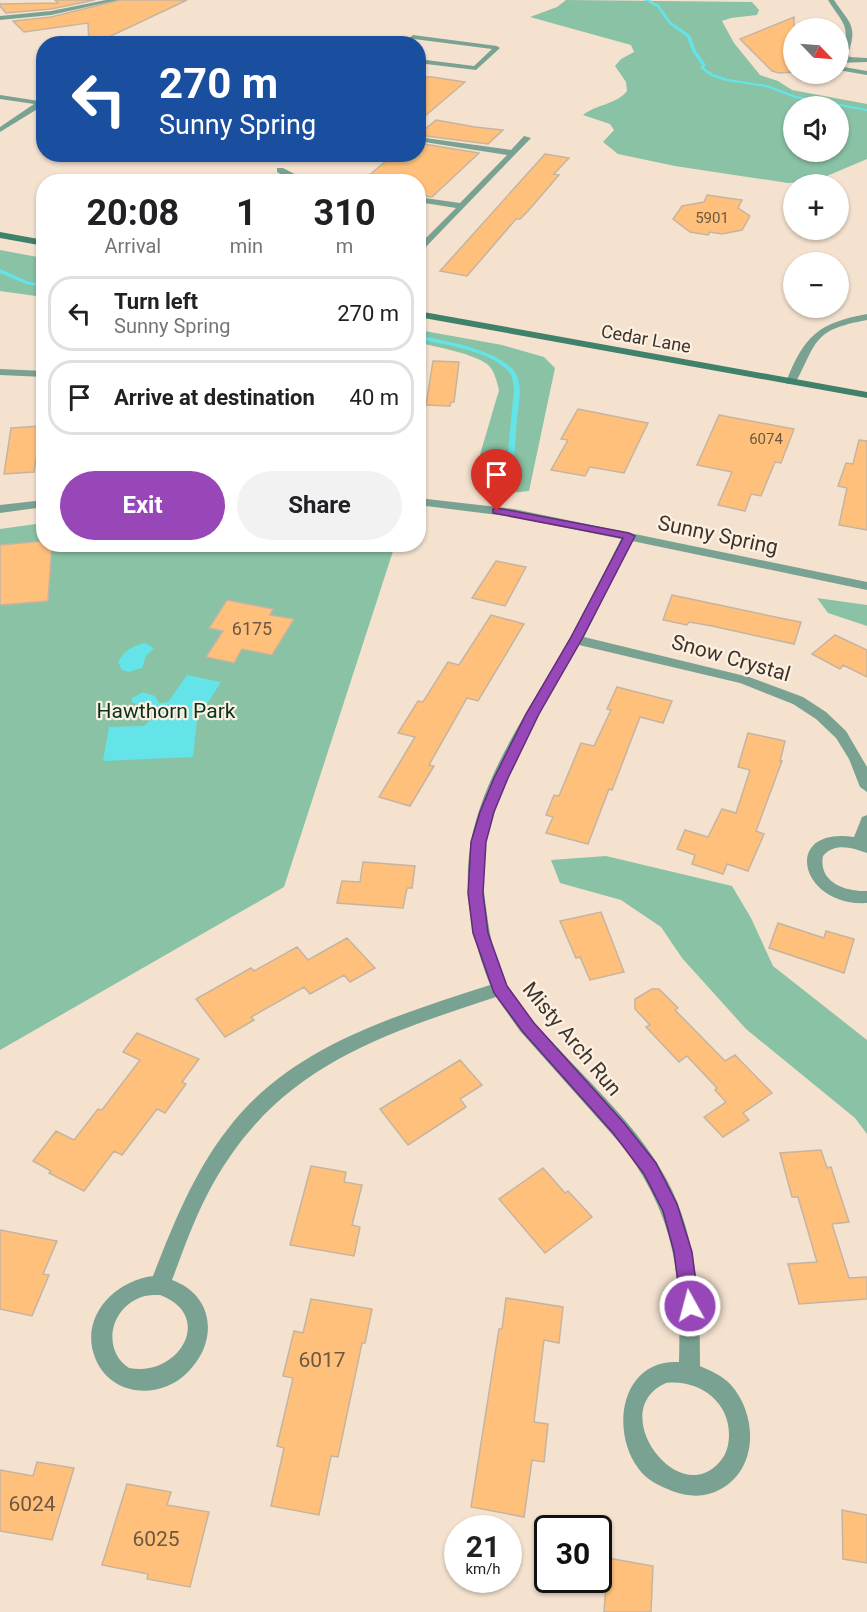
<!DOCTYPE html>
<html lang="en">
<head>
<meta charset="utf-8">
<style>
  :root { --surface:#fff; --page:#f2f2f2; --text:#202124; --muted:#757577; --line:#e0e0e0; --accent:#9747b7 }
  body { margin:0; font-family:Roboto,sans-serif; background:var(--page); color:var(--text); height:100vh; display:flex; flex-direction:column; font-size:22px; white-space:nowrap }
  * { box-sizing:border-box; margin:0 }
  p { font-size:20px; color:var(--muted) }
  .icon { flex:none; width:33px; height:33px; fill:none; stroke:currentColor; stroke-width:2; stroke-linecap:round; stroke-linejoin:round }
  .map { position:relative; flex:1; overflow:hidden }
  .details { position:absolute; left:36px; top:174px; width:390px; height:378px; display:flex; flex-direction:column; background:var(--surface); border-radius:24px; box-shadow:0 2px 4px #0004 }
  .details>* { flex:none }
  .guide { position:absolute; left:36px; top:36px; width:390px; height:126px; border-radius:24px; box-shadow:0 2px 4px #0004; background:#1a4fa0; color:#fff; overflow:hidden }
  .needle { width:39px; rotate:115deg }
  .buttons { position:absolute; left:783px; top:18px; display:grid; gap:12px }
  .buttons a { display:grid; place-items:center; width:66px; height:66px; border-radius:50%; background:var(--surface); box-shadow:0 2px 4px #0004; font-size:30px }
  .speed { position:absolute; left:444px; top:1515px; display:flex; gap:12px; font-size:30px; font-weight:700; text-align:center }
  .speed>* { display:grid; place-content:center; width:78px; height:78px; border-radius:50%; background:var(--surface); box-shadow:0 2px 4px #0004; line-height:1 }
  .speed small { font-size:15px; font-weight:400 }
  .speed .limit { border:3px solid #111; border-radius:9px; background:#fff; color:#111 }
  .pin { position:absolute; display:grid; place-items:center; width:51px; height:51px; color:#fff; margin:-62px -26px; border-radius:50% 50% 50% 0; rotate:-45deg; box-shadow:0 0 6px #0007 }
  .pin .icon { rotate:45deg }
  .me { position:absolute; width:66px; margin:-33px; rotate:353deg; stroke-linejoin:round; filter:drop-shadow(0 0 4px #0008) }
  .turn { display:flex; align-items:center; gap:21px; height:126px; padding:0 24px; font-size:27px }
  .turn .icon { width:78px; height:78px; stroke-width:2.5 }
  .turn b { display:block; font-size:42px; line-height:51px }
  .eta { display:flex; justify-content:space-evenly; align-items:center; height:102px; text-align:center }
  .eta b { font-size:36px; font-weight:700; line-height:42px }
  .cta { display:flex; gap:12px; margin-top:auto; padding:12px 24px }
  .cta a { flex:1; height:69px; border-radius:36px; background:var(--accent); color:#fff; font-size:24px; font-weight:700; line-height:69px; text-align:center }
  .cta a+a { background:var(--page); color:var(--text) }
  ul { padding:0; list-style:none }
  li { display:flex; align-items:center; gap:18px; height:75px; margin:0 12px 9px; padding:0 12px; border:3px solid var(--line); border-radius:24px }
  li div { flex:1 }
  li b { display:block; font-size:22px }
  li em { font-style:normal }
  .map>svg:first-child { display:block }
  .green { fill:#89c2a4; fill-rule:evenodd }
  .water { fill:#64e4e8 }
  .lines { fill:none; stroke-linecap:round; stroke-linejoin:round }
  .stream { fill:#64e4e8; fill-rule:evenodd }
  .building { fill:#ffc07b; stroke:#c5b4a2; stroke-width:1.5 }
  .minor { fill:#79a293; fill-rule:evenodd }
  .secondary { fill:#3f816b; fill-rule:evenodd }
  .route { fill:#9747b7; stroke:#622e77; stroke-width:1.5 }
  .labels { text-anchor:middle; stroke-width:4.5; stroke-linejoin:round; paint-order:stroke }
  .far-number-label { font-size:15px; fill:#6d5841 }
  .far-street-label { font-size:18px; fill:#3c352e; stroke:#fef0e1 }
  .number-label { font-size:18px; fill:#6d5841 }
  .street-label { font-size:21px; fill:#3c352e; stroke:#fef0e1 }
  .park-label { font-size:21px; fill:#07321f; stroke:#fef0e1 }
  .near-number-label { font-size:21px; fill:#6d5841 }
</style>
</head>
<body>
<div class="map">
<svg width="867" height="1612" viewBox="0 0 867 1612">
  <rect width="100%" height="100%" fill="#f4e2cf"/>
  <path class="green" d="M566,0L752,2L759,10L757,15L731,18L722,21L734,43L760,75L778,81L792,90L867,104V159L815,181L788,183L675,166L618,154L603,142L614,130L610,124L583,115C596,104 616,105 627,91L626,82L615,66L621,59L634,52L631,45L530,17L557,7ZM838,106V152H794V106Z
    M0,250L43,258V297L0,291Z
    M419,330L502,345L544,357L555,368L529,491L496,494L472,482L499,390C497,382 494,369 487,364C471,353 438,347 419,343Z
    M43,523L44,544L395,545L284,887L0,1050V529Z
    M817,598L867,605V626L828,613Z
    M606,856L732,886L751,918L773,966L867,1040V1134L855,1118L746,1029L682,958L661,927L621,900L560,883L551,860Z"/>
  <path class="water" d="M145,643L154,648L146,656L142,668L129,672L122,670L118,662C124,651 132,646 145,643Z
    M187,675L221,682L197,720L193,757L103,761L109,727L144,726L154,717L155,712L132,702V698L143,692L155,696L159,703L168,702Z"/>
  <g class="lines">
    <path class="stream" d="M644,0H649L659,5L671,22L690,35L696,51L706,65L704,68L713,74L728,79L767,85L796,96L867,109V111L795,98L766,87L726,81L711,76L700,68L702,65L692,51L687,37L669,24L657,7Z
      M0,269L29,282L44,284V287L26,284L0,273Z
      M418,335C443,341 511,351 518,379C522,392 518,408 517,421C515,438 516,456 511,472H507L506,471L514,389C513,384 513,379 511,375C497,352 443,344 418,339Z"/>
  </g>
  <path class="building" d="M55,0H95L51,9L6,13L0,6V4L58,3Z
    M120,0H187L94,44H89L88,23L24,32L13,21L51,17Z
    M794,17V72L779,73L772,71L740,39Z
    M418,77H432L465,82L418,122Z
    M436,120L475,127L503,130L488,144L418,135Z
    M418,143L479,153L432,197L418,195V182H388L366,178L394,154H418Z
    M545,154L569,158L554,174L559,175L528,211L520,219H516L467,276L440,271Z
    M707,195L742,200L738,208L750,216L742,230L722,234L710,232L708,235L690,232L673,219L682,206L704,202Z
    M433,361L459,362L454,402H451L450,406L426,405Z
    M578,409L648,423L624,473L590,467L585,476L551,470L568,440L561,439Z
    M719,415L794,429L781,463L775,462L761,496L751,494L745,511L718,505L732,472L697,465Z
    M41,426L34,472L4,474L11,428Z
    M859,440L867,441V530L839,525L847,488L838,486L846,463L853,464Z
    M44,541V544H52L48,601L0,605V545Z
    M496,561L526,567L505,606L472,598Z
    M672,595L780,618L801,622L794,644L712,626L689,622L687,625L663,620Z
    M227,600L273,609L270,615L294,619L272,655L242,649L234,663L206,657L223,631L209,628Z
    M491,615L524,624L478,701L467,698L429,765L434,766L410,806L379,797L415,737L398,733L418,701L423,702L448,662L459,665Z
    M835,635L867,650V677L843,665L840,669L812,654Z
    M617,687L672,701L663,723L640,717L612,790L609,789L588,844L546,833L553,817L546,815L554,795L559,796L581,743L594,746L611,710L607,709Z
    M748,733L785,741L780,761H782L756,831L764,834L748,871L727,864L723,874L692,864L695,855L677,849L685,830L708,837L722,809L736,813L750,770L738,767Z
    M363,862L415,866L412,888H407L403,908L337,903L342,881L360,882Z
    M601,912L624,972L590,980L580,957L576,958L560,921Z
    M778,923L824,938L826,931L854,939L844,973L769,948Z
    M347,938L375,968L350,982L344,975L310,994L304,987L251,1017L254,1020L225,1037L196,999L251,968L254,971L297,947L308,960Z
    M652,989H659L678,1008L675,1010L725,1061L735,1055L772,1093L743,1113L749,1120L723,1137L704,1117L726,1102L715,1090L717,1088L687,1056L679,1062L646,1027L650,1025L635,1009V999Z
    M137,1033L199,1059L182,1082L186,1084L165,1113L157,1109L122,1155L114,1151L84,1191L49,1173L51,1171L33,1161L56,1131L74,1140L98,1109L102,1110L140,1060L123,1052Z
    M460,1060L482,1085L460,1099L466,1107L408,1145L380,1109Z
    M821,1150L827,1168L831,1167L849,1222L832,1224L849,1278L867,1277V1299L799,1304L788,1264L817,1262L798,1197H792L780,1153Z
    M311,1166L346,1172L344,1182L362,1185L352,1225L360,1227L354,1256L290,1245Z
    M543,1168L565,1193L568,1191L592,1217L545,1253L499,1199Z
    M0,1230L57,1241L43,1274L49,1275L32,1316L0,1309Z
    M506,1298L563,1307L559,1343L544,1340L534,1422L548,1424L544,1462L532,1460L524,1517L471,1507L499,1329H502Z
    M311,1299L372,1309L365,1343H362L338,1457L331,1456L319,1515L271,1506L284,1448L277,1446L293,1378L283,1376L294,1331L303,1333Z
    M37,1462L74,1468L52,1540L0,1531V1470L33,1476Z
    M127,1484L171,1492L167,1505L209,1512L190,1587L147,1579L148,1574L102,1565Z
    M842,1510L867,1515V1563L843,1559Z
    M608,1558L653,1566L651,1612H604Z"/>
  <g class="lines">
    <path class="minor" d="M106,0H118L51,15L0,20V16L51,11Z
      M828,0H834C850,24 858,25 848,54L850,57L867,58V62L838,63V59L843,58L842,54C851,25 843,24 828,0Z
      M413,35L497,46L500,48L476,70L418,63V59L474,66L492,49L414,39L410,44H402Z
      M838,66L867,71V75L838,70Z
      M0,95L39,101L44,99V105L0,132V127L34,104L0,99Z
      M524,136L531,138L418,255V246L456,208L418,202V197L460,203L507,155L418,141V137L511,150Z
      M277,168H283L310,182C297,182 288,179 277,172Z
      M867,314V320C812,330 818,341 795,384H787L786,382C804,336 818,323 867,314Z
      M0,369L44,371V377L0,375Z
      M418,498L514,509L867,582V590L632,541L584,637L749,677L803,697L826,712L846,731L867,767V792L860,787L849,759L836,738L816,719L793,704L740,683L579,645C544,707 502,770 486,842C481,865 483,890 487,914C490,938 496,966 508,988C519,1009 538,1027 554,1044C594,1087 639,1128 667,1180C698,1239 700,1302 700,1366C711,1371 723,1376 731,1385C757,1414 759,1468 721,1489C705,1498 689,1497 672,1491C660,1486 646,1480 638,1468C610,1430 621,1359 679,1362C681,1275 677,1222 625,1149L520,1031L496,997C371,1038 271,1071 207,1195C193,1222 183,1251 172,1280C214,1295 219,1341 188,1372C161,1400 112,1397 96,1360C78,1319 113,1281 153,1276C173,1225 193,1174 227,1130C290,1046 395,1016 490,985C474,944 464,900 469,855C477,784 527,713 562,652C583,615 602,577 621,539L514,517L418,505ZM160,1295C216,1316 178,1378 129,1368C103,1351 109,1312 137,1299C144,1295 152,1295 160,1295ZM666,1383C698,1379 729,1401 729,1434C729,1441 728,1449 724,1456C684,1518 602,1411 666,1383Z
      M44,500V507L0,513V505Z
      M867,815V853C852,848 835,842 823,856C818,882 845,892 867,891V903C799,907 781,826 854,837L862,817Z"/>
    <path class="secondary" d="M0,232L44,240V246L0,238Z
      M418,311L867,392V398L418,317Z"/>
  </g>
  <path class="route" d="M497,508L629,533L635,536L582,639L539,714L508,778L494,812L486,842L483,893L488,933L507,986L534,1023L624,1123L656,1163L677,1204L692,1252L699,1306L696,1313L690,1315L683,1313L681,1306L674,1252L663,1211L644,1174L613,1133L523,1032L494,993L473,933L468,893L471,842L480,812L494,778L526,714L570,639L623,538L493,513V509Z"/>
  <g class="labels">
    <g class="far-number-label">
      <text x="712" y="223">5901</text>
      <text x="766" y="444">6074</text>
    </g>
    <g class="far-street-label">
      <text transform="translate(646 339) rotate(10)" y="6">Cedar Lane</text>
    </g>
    <g class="number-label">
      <text x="252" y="635">6175</text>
    </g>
    <g class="street-label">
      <text transform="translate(718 535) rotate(12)" y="7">Sunny Spring</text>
      <text transform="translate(731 658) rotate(16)" y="7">Snow Crystal</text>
      <text transform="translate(572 1039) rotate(50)" y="7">Misty Arch Run</text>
    </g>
    <g class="park-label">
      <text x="166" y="718">Hawthorn Park</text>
    </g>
    <g class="near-number-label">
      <text x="322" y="1367">6017</text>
      <text x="32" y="1511">6024</text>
      <text x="156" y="1546">6025</text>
    </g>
  </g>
</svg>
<div class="buttons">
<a><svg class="needle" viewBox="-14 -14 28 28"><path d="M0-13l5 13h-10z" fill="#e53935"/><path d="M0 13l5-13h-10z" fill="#757577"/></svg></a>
<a><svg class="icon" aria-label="sound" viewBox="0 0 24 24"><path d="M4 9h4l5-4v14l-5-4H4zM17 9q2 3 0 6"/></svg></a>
<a>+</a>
<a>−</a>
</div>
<div class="speed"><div>21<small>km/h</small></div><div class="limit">30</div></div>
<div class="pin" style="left:497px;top:511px;background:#d93025"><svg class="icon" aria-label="arrive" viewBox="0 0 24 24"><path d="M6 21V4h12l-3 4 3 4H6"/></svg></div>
<svg class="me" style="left:690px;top:1306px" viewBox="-20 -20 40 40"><circle r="17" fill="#9747b7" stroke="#fff" stroke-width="3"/><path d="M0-11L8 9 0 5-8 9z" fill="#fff"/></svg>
<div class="guide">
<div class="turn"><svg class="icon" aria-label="left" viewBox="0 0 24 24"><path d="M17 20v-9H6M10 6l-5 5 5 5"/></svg><div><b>270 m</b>Sunny Spring</div></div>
</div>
<section class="details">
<div class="eta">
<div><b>20:08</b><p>Arrival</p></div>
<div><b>1</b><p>min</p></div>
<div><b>310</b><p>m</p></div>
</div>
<ul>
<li><svg class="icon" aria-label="left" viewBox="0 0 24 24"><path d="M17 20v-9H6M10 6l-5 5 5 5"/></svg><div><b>Turn left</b><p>Sunny Spring</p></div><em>270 m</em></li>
<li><svg class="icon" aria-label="arrive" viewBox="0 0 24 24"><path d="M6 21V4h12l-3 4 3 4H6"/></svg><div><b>Arrive at destination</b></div><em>40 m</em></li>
</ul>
<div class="cta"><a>Exit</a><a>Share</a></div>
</section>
</div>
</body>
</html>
